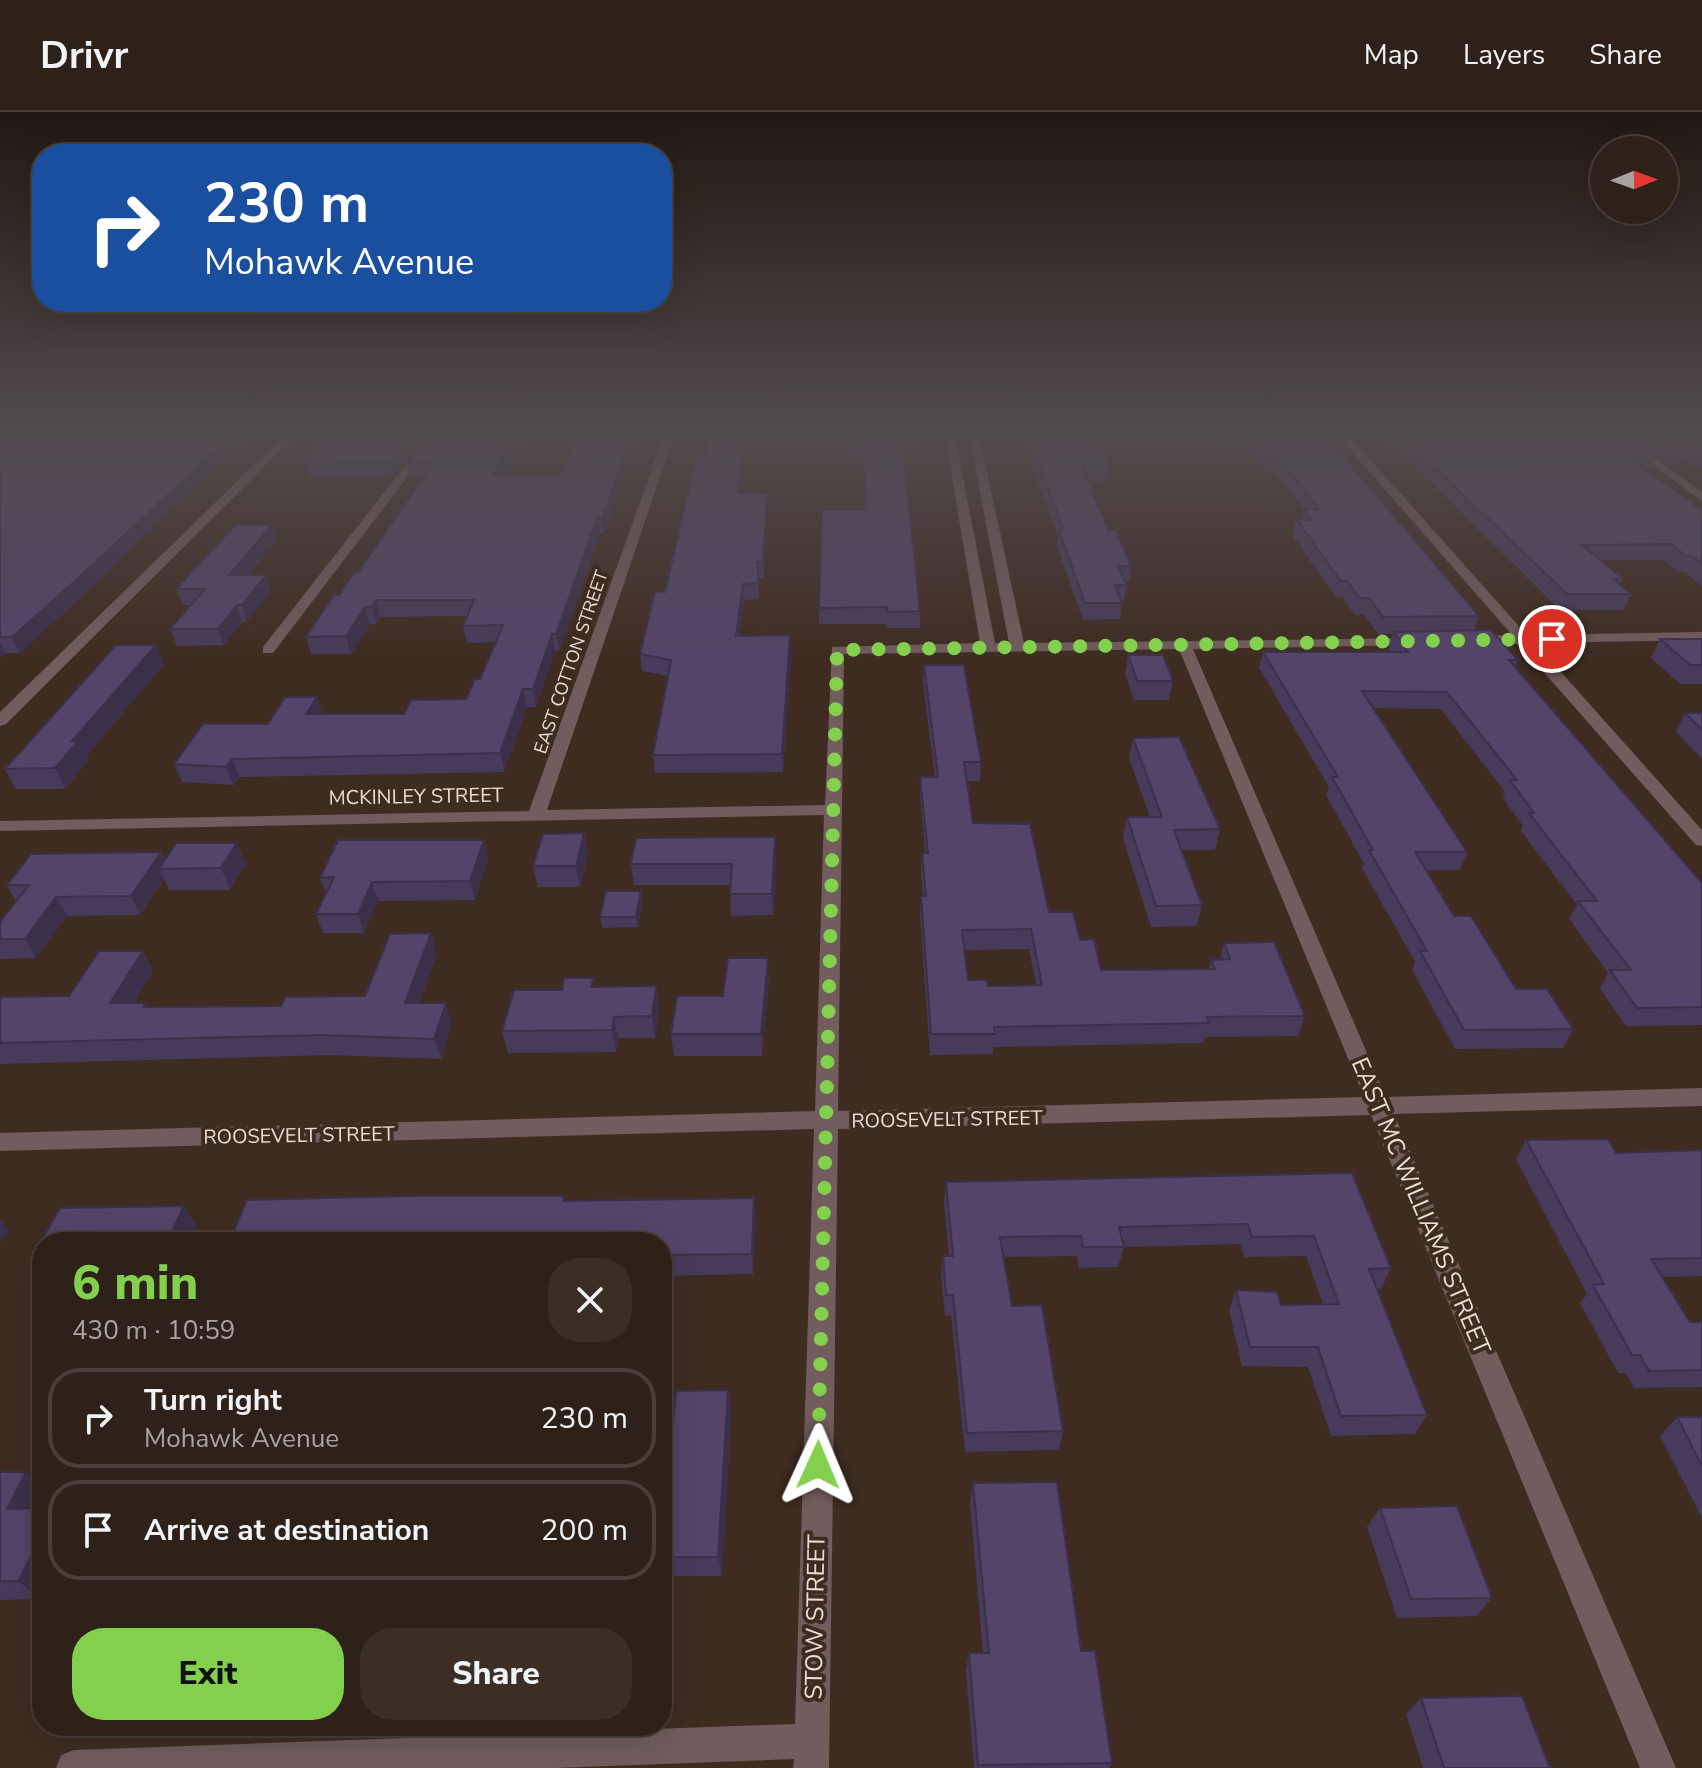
<!DOCTYPE html>
<html lang="en">
<head>
<meta charset="utf-8">
<style>
  :root { --surface:#2e2119; --page:#3a2e26; --text:#f1f3f6; --muted:#a7a3a2; --line:#493e38; --accent:#83d04e }
  body { margin:0; font-family:"Nunito Sans",sans-serif; background:var(--page); color:var(--text); height:100vh; display:flex; flex-direction:column; font-size:30px; white-space:nowrap }
  * { box-sizing:border-box; margin:0 }
  p { font-size:26px; color:var(--muted) }
  .icon { flex:none; width:44px; height:44px; fill:none; stroke:currentColor; stroke-width:2; stroke-linecap:round; stroke-linejoin:round }
  .map { position:relative; flex:1; overflow:hidden }
  .drawer { position:absolute; left:32px; top:1120px; width:640px; height:504px; display:flex; flex-direction:column; background:var(--surface); border-radius:32px; box-shadow:0 8px 32px #0002,0 0 0 2px var(--line) }
  .drawer>* { flex:none }
  .hud { position:absolute; left:32px; top:32px; width:640px; height:168px; border-radius:32px; box-shadow:0 8px 32px #0002,0 0 0 2px var(--line); background:#1a4fa0; color:#fff; overflow:hidden }
  .needle { width:52px; rotate:89deg }
  .buttons { position:absolute; left:1590px; top:24px; display:grid; gap:16px }
  .buttons a { display:grid; place-items:center; width:88px; height:88px; border-radius:50%; background:var(--surface); box-shadow:0 8px 32px #0002,0 0 0 2px var(--line); font-size:40px }
  .pin { position:absolute; display:grid; place-items:center; width:68px; height:68px; color:#fff; margin:-34px; border:4px solid #fff; border-radius:50%; box-shadow:0 2px 8px #0007 }
  .me { position:absolute; width:88px; margin:-44px; rotate:1deg; stroke-linejoin:round; filter:drop-shadow(0 0 6px #0008) }
  .turn { display:flex; align-items:center; gap:28px; height:168px; padding:0 40px; font-size:36px }
  .turn .icon { width:104px; height:104px; stroke-width:2.5 }
  .turn b { display:block; font-size:56px; line-height:68px }
  .round { display:grid; place-items:center; flex:none; width:84px; height:84px; border-radius:32px; background:var(--page) }
  .headline { display:flex; align-items:center; justify-content:space-between; height:136px; padding:0 40px }
  h1 { font-size:48px; font-weight:800; line-height:60px; color:var(--accent) }
  .button { display:flex; gap:16px; margin-top:auto; padding:16px 40px }
  .button a { flex:1; height:92px; border-radius:32px; background:var(--accent); color:#111; font-size:32px; font-weight:800; line-height:92px; text-align:center }
  .button a+a { background:var(--page); color:var(--text) }
  ul { padding:0; list-style:none }
  li { display:flex; align-items:center; gap:24px; height:100px; margin:0 16px 12px; padding:0 24px; border:4px solid var(--line); border-radius:32px }
  li div { flex:1 }
  li b { display:block; font-size:30px }
  li em { font-style:normal }
  header { display:flex; align-items:center; gap:48px; box-sizing:border-box; height:112px; padding:0 40px; background:var(--surface); border-bottom:2px solid var(--line) }
  header strong { font-size:38px }
  nav { display:flex; gap:44px; margin-inline-start:auto; font-size:28px }
  .map>svg:first-child { display:block }
  .lines { fill:none; stroke-linecap:round; stroke-linejoin:round }
  .street { fill:#725c5d; fill-rule:evenodd }
  .wall { fill:#483a5a; fill-rule:evenodd }
  .shaded-wall { fill:#3b304a }
  .building { fill:#544469; stroke:#3b304a; stroke-width:2; fill-rule:evenodd }
  .route { stroke:#83d04e; stroke-width:14; stroke-dasharray:0 25.2 }
  .labels { text-anchor:middle; stroke-width:8; stroke-linejoin:round; paint-order:stroke }
  .far-street-label { font-size:18px; fill:#e9ddd6; stroke:#3e2c21 }
  .street-label { font-size:20px; fill:#e9ddd6; stroke:#3e2c21 }
  .near-street-label { font-size:24px; fill:#e9ddd6; stroke:#3e2c21 }
</style>
</head>
<body>
<header>
<strong>Drivr</strong>
<nav><a>Map</a><a>Layers</a><a>Share</a></nav>
</header>
<div class="map">
<svg width="1702" height="1656" viewBox="0 0 1702 1656">
  <rect width="100%" height="100%" fill="#3e2c21"/>
  <g class="lines">
    <path class="street" d="M290,318H301L6,612L0,614V600Z
      M433,318H443L273,541H263V535Z
      M666,318H676L547,698L825,693L832,535L980,531L944,318H954L995,531H1009L968,318H978L1024,531L1423,526L1425,529L1418,533L1193,537L1386,985L1702,976V994L1394,1002L1676,1656H1640L1371,1003L838,1017L829,1656H793L794,1647L555,1656H56L61,1643L74,1638L795,1612L814,1017L0,1039V1021L815,999L824,703L0,719V709L529,699ZM1179,537L1364,985L838,999L844,542Z
      M1333,318H1344L1527,523L1702,520V528L1535,531L1702,718V734L1696,733L1519,532L1469,531L1467,528L1474,524L1512,523Z
      M1605,318H1617L1702,380V389Z"/>
  </g>
  <path class="wall" d="M0,318H255L83,483L20,541H5L0,546Z
    M323,318H429L392,365L310,366L306,352L313,342L311,332Z
    M432,318H639L612,401L603,422H600L559,539H555L536,595H527L504,660L239,665L234,673L182,670L174,652L268,612L323,602H404L466,587L480,567L495,530L467,531L463,514L467,504L380,505L376,512H370L351,542H311L306,525L358,460L423,365H411L407,351ZM523,327H576L560,363H504Z
    M712,318H920L919,331H902L920,499V516H887L886,512H819V496L866,398L862,346H851V335H828V332L747,336L741,381L767,396L764,466H758L759,487L744,488L739,524L791,540L783,660L655,661L653,643L668,564L642,559L640,542L665,480Z
    M1023,318H1321L1479,504L1474,519L1518,548L1515,555L1702,771V913L1626,914L1600,877L1608,861L1569,807L1577,793L1521,719L1523,714L1503,686L1505,680L1441,597L1373,596L1467,740L1460,758H1426L1454,804L1516,877L1573,917L1563,936L1455,937L1412,858L1415,850L1362,756L1364,752L1326,683L1329,675L1259,556L1263,540H1391L1388,536L1393,522H1378L1364,503H1355L1342,485H1336L1292,423L1296,407L1301,408L1304,397L1275,360H1265L1247,334L1209,335L1207,331L1102,334L1110,354L1108,369H1088L1108,418L1131,454L1129,470H1126L1127,473L1124,489H1122L1120,507L1083,508L1057,434L1058,423L1029,347L1030,339Z
    M1378,318H1702V355H1694L1680,346L1673,355L1656,343L1650,355H1642L1702,398V474L1685,460H1678L1664,448H1600L1622,466L1620,472L1631,482L1624,498H1560Z
    M277,428L248,463H266L271,479L247,510H242L224,533L177,534L170,517L190,493H183L176,477Z
    M1660,527H1702V572H1680L1651,546Z
    M156,533L164,552L86,645L88,649L65,677H16L5,657Z
    M1128,543L1173,569L1169,588H1134L1125,562Z
    M924,553L981,650L980,669H967L973,711L1049,800L1080,828L1101,858L1209,857L1211,848L1220,847L1224,831L1305,904L1298,924L1205,925L1203,931L993,935V942L930,943L920,804L921,784H923L921,760L922,741H925L920,684V665H935L923,571ZM1029,837L1036,873L988,874L968,868L964,838Z
    M1685,601H1702V647L1676,620Z
    M1133,626L1220,717L1215,738H1182L1202,793L1197,814L1151,815L1123,726L1127,705H1150L1129,646Z
    M161,740L165,749L246,752L230,778H169L164,767L140,803L67,804L36,846L0,847V810L16,790L7,773Z
    M588,742L580,775H538L533,754Z
    M776,746L773,803L731,804L730,782V773H634L631,752Z
    M488,747L475,788L378,789L364,821H323L316,802L326,782L320,766Z
    M641,779L642,789L638,815L602,816L600,805Z
    M143,839L153,859L134,891L147,895L281,894L365,884L437,842L419,891L452,911L441,947L329,943L0,952V885L69,884Z
    M769,868L762,944H674L671,922L723,884Z
    M596,875L659,896L655,926H618L616,940L508,941L502,919L562,878Z
    M1526,1028L1616,1041L1702,1038V1164L1662,1165L1690,1210H1702V1275L1634,1276L1626,1261H1618L1580,1191L1587,1182L1516,1047Z
    M1352,1061L1391,1156L1381,1177H1377L1427,1303L1415,1322L1331,1324L1308,1255L1242,1254L1229,1198L1236,1178L1281,1193L1323,1192L1306,1144L1244,1145L1240,1132L1124,1135L1118,1155L1079,1156L1077,1144L1003,1145L1012,1194L1063,1319L1059,1338L965,1340L951,1203L945,1204L941,1164L943,1144H949L944,1091L946,1070Z
    M564,1084L565,1089L754,1086L756,1107L753,1162L662,1164V1130H229Z
    M184,1094L197,1115L190,1130H42V1157L32,1145L60,1096Z
    M728,1278L731,1299L722,1464H662V1321H672Z
    M1677,1305H1702V1406L1660,1324Z
    M0,1360H26L42,1377V1385L37,1396L39,1487L0,1488Z
    M973,1371L1081,1539L1112,1651L1109,1656H974L966,1559L969,1541H983L970,1391Z
    M1380,1396L1492,1486L1476,1504L1397,1506L1367,1415Z
    M1421,1586L1550,1656H1423L1406,1602Z"/>
  <path class="shaded-wall" d="M237,318H255L83,483L20,541L12,525Z
    M415,318H429L392,365L388,351Z
    M518,318H521L523,327L496,378L493,363Z
    M633,318H639L612,401L603,422L601,406Z
    M746,322L747,336L739,396L738,381Z
    M1686,332L1680,346L1673,355L1679,341Z
    M767,381V396L764,466L763,450Z
    M597,406L600,422L559,539L556,522Z
    M272,413L277,428L235,479L229,463Z
    M266,463L271,479L247,510L242,493Z
    M743,472L744,488L737,541L736,524Z
    M376,488L380,505L376,512L372,495Z
    M237,493L242,510L224,533L218,517Z
    M365,495L370,512L351,542L346,524Z
    M552,522L555,539L536,595L533,577Z
    M790,523L791,540L783,660L782,642Z
    M0,531L5,541L0,546Z
    M156,533L164,552L86,645L88,649L65,677L55,656L72,629Z
    M523,577L527,595L504,660L500,641Z
    M317,585L323,603L306,602Z
    M232,647L239,665L234,673L226,655Z
    M584,721L588,742L580,775L576,754Z
    M775,725L776,746L773,803L772,782Z
    M484,728L488,747L475,788L470,769Z
    M237,731L246,752L230,778L221,756Z
    M161,740L168,757H159L164,767L140,803L131,784Z
    M372,770L378,789L364,821L358,802Z
    M641,779L642,789L638,815L636,805Z
    M56,785L67,804L36,846L25,827Z
    M431,821L437,842L412,912L405,891Z
    M143,839L153,859L121,912L110,891Z
    M768,846L769,868L762,944L761,922Z
    M656,874L659,896L655,926L652,904Z
    M446,891L452,911L441,947L434,927Z
    M614,905L618,926L616,940L612,918Z
    M754,1086L756,1107L753,1162L752,1142Z
    M184,1094L197,1115L190,1130H167Z
    M0,1106L9,1118L0,1132Z
    M728,1278L731,1299L722,1464L718,1445Z
    M26,1360L42,1377V1385L27,1416L7,1397Z
    M42,1420V1481L39,1487L19,1469Z"/>
  <path class="building" d="M9,318H237L76,468L12,525H0V323Z
    M323,318H415L388,351L306,352L319,335L311,332Z
    M432,318H518L493,363H560L580,318H633L610,386L601,406H597L556,522H552L533,577H523L500,641L232,647L226,655L174,652L203,612H268L285,585H317L306,602H404L411,588L466,587L475,567H480L503,513L463,514L474,488H376L372,495H365L346,524L306,525L334,483H339L354,461L358,460L434,350L407,351Z
    M712,318H901L920,499L887,500V495L819,496L822,398H867L862,332H851V322H828V318L746,322L738,381H767L763,450H757L759,471L743,472L736,524L790,523L782,642L653,643L671,548L640,542L655,479L665,480L697,342H706Z
    M1029,318H1188L1095,321L1110,354H1082L1108,418H1116L1131,454H1118L1127,473H1115L1122,491H1085L1059,418H1064L1031,333H1034Z
    M1210,318H1321L1479,504L1383,505L1369,486H1360L1347,469H1341L1296,407L1311,408L1304,397H1319L1278,345H1269L1250,320L1212,321Z
    M1395,318H1624L1656,341H1628L1633,345H1628L1702,398V452L1692,444H1686L1671,432L1582,433L1622,466L1613,467L1631,482H1567Z
    M1646,318H1702V341H1700L1686,332L1679,341Z
    M235,413H272L229,463H266L242,493H237L218,517H170L205,477H176Z
    M1491,518L1518,548H1509L1702,771V895L1637,896L1610,858H1631L1578,789H1597L1529,701H1534L1510,668H1517L1447,580L1362,579L1467,740H1415L1454,804H1471L1516,877H1547L1573,917L1464,918L1420,839H1427L1369,738H1373L1332,665H1338L1263,540H1408L1394,520Z
    M1660,527H1702V553H1690Z
    M116,533H156L72,629H78L55,656L5,657Z
    M1128,543H1163L1173,569H1137Z
    M924,553H964L981,650H964L973,711L1030,712L1049,800H1073L1080,828L1094,827L1101,858L1215,857L1211,848L1230,847L1224,831L1274,830L1305,904L1207,905L1209,911L994,915L995,922H931L921,784H926L922,741H928L920,665H938ZM1031,817L1042,873L988,874L987,868H968L962,818Z
    M1685,601H1702V618Z
    M1179,625L1220,717L1174,718L1202,793L1156,794L1127,705H1162L1133,626Z
    M584,721L576,754H533L543,722Z
    M775,725L772,782H730L732,752H631L636,726Z
    M338,728H484L470,769L372,770L358,802H316L334,765L320,766Z
    M176,731H237L221,756L159,757Z
    M161,740L131,784L56,785L25,827H0V810L29,773H7L31,742Z
    M606,779H641L636,805H600Z
    M431,821L405,891H446L434,927L321,923L0,931V885L69,884L99,839H143L110,891H145L143,895L281,894L285,885L365,884L390,822Z
    M728,846H768L761,922H671L677,884H723Z
    M564,866H594L591,875L656,874L652,904L614,905L612,918L502,919L514,878H562Z
    M1608,1027L1616,1041L1702,1038V1146L1651,1147L1690,1210H1702V1258L1649,1259L1640,1243H1632L1593,1173L1604,1172L1526,1028Z
    M1352,1061L1391,1156L1369,1157L1427,1303L1341,1304L1318,1235H1250L1236,1178L1277,1180L1281,1193L1339,1192L1314,1124L1252,1125L1248,1112L1119,1115L1124,1135H1083L1081,1124L1000,1125L1012,1194L1042,1193L1063,1319L967,1321L953,1183H946L943,1144H953L946,1070Z
    M411,1084H564L563,1089L754,1086L752,1142L662,1143V1130H229L247,1088Z
    M184,1094L167,1130H42V1145H32L60,1096Z
    M728,1278L718,1445H662V1321H672L676,1279Z
    M1677,1305H1702V1354Z
    M0,1360H26L7,1397L42,1396V1420L19,1469H0Z
    M1057,1370L1081,1539H1095L1112,1651L978,1653L969,1541H989L973,1371Z
    M1457,1394L1492,1486L1411,1487L1380,1396Z
    M1522,1584L1550,1656H1444L1421,1586Z"/>
  <linearGradient id="sky" x2="0" y2="1"><stop stop-color="#221812"/><stop offset="0.58" stop-color="#524b4e"/><stop offset="1" stop-color="#524b4e" stop-opacity="0"/></linearGradient>
  <rect width="1702" height="550" fill="url(#sky)"/>
  <g class="lines">
    <path class="route" d="M818,1353L837,538L1552,527"/>
  </g>
  <g class="labels">
    <g class="far-street-label">
      <text transform="translate(571 550) rotate(-71)" y="6">EAST COTTON STREET</text>
    </g>
    <g class="street-label">
      <text transform="translate(416 684) rotate(-1)" y="7">MCKINLEY STREET</text>
      <text transform="translate(947 1007) rotate(-1)" y="7">ROOSEVELT STREET</text>
      <text transform="translate(299 1023) rotate(-1)" y="7">ROOSEVELT STREET</text>
    </g>
    <g class="near-street-label">
      <text transform="translate(1421 1094) rotate(67)" y="8">EAST MC WILLIAMS STREET</text>
      <text transform="translate(815 1505) rotate(-89)" y="8">STOW STREET</text>
    </g>
  </g>
</svg>
<div class="buttons">
<a><svg class="needle" viewBox="-14 -14 28 28"><path d="M0-13l5 13h-10z" fill="#e53935"/><path d="M0 13l5-13h-10z" fill="#a7a3a2"/></svg></a>
</div>
<div class="pin" style="left:1552px;top:527px;background:#d93025"><svg class="icon" aria-label="arrive" viewBox="0 0 24 24"><path d="M6 21V4h12l-3 4 3 4H6"/></svg></div>
<svg class="me" style="left:818px;top:1353px" viewBox="-20 -20 40 40"><path d="M0-17L14 15 0 8-14 15z" fill="#83d04e" stroke="#fff" stroke-width="4"/></svg>
<div class="hud">
<div class="turn"><svg class="icon" aria-label="right" viewBox="0 0 24 24"><path d="M7 20v-9h11M14 6l5 5-5 5"/></svg><div><b>230 m</b>Mohawk Avenue</div></div>
</div>
<section class="drawer">
<div class="headline"><div><h1>6 min</h1><p>430 m · 10:59</p></div><a class="round"><svg class="icon" aria-label="close" viewBox="0 0 24 24"><path d="M6 6l12 12M18 6L6 18"/></svg></a></div>
<ul>
<li><svg class="icon" aria-label="right" viewBox="0 0 24 24"><path d="M7 20v-9h11M14 6l5 5-5 5"/></svg><div><b>Turn right</b><p>Mohawk Avenue</p></div><em>230 m</em></li>
<li><svg class="icon" aria-label="arrive" viewBox="0 0 24 24"><path d="M6 21V4h12l-3 4 3 4H6"/></svg><div><b>Arrive at destination</b></div><em>200 m</em></li>
</ul>
<div class="button"><a>Exit</a><a>Share</a></div>
</section>
</div>
</body>
</html>
